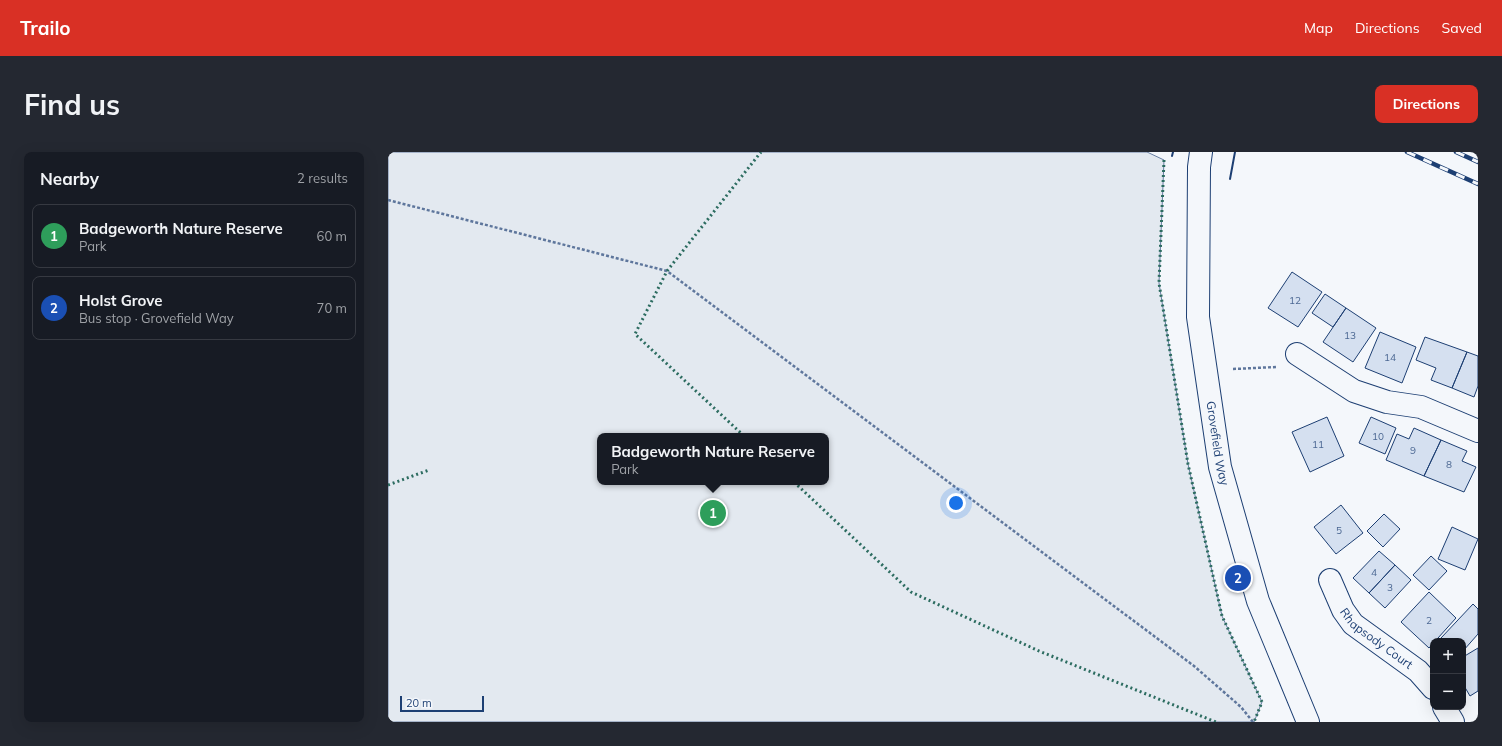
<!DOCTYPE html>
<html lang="en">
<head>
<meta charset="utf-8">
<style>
  :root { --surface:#171b24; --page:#242831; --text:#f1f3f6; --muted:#9ea1a6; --line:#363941; --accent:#d93025 }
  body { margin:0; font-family:Mulish,sans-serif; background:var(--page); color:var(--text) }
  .controls { position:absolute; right:12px; bottom:12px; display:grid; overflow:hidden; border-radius:8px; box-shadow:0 4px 16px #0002 }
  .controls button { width:36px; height:36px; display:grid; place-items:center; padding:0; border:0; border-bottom:1px solid var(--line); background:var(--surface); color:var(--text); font:20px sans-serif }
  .scale { position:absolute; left:12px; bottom:10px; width:84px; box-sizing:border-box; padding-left:4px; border:2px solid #1d3f73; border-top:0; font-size:11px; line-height:14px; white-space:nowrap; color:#1d3f73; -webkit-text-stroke:3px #f4f7fb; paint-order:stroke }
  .you { position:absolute; left:568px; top:351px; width:14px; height:14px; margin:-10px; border:3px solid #fff; border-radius:50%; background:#1a73e8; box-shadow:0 0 0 6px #1a73e833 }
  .badge { display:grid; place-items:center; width:26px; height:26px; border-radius:50%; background:var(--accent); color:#fff; font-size:13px; font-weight:700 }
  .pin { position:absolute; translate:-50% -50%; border:2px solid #fff; box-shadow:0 1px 4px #0006 }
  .popup { position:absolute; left:209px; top:281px; width:232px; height:52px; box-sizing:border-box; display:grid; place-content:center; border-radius:8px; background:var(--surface); filter:drop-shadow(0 1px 3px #0005); font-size:13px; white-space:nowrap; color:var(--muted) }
  .popup b { font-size:15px; color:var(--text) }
  .popup::after { content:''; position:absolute; left:50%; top:100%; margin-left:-8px; border:8px solid transparent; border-top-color:var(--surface) }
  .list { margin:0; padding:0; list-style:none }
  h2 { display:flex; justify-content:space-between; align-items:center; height:52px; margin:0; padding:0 16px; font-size:17px }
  h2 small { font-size:13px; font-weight:400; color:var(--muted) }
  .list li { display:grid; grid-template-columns:26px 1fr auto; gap:12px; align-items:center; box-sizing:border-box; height:64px; margin:0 8px 8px; padding:0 8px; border:1px solid var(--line); border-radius:8px }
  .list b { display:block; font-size:15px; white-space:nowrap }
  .list p { margin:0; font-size:13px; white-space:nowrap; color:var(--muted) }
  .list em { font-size:13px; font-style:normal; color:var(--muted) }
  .map { position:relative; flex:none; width:1090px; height:570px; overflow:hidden; border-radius:8px }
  header { display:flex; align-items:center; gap:24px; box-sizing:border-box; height:56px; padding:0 20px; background:var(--accent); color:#fff }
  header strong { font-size:19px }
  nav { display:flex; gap:22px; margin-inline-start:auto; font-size:14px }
  .intro { display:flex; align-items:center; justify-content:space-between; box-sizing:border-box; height:96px; padding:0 24px }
  h1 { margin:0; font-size:28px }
  .button { padding:10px 18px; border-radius:8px; background:var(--accent); color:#fff; font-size:14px; font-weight:700 }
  main { display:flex; gap:24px; padding:0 24px }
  aside { flex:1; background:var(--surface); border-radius:8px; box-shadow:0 4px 16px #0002 }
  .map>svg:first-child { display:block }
</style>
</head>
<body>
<header>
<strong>Trailo</strong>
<nav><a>Map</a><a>Directions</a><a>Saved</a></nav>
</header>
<div class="intro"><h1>Find us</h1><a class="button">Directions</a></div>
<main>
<aside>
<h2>Nearby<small>2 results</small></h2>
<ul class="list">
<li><span class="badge" style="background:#2e9e5b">1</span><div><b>Badgeworth Nature Reserve</b><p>Park</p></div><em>60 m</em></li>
<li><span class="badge" style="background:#1a4fb4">2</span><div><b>Holst Grove</b><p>Bus stop · Grovefield Way</p></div><em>70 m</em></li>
</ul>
</aside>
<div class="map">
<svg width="1090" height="570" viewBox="0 0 1090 570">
  <rect width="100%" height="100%" fill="#f4f7fb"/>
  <path fill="#e3e9f0" stroke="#687fa3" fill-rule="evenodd" d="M0,0h759l17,8 -5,123 29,181 34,152 40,86 -8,20h-866zM212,284h226v46h-226z"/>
  <path fill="#d5e0f0" stroke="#1d3f73" d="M904,120l30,20 -24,35 -30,-19z
    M937,142l21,14 -13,19 -21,-14z
    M958,156l30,20 -23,34 -30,-20z
    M992,180l36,15 -14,36 -37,-15z
    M1037,185l42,15 -15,36 -21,-8 5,-12 -20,-8z
    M1079,200l11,4v30l-4,11 -22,-9z
    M939,265l17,39 -34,16 -18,-40z
    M983,265l25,11 -11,26 -26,-11z
    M1026,276l27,12 -17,36 -38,-16 11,-26 12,5z
    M1053,288l26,11 -5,10 14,6 -12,25 -40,-16z
    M953,353l22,28 -27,21 -22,-27z
    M996,362l16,15 -17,18 -16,-16z
    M1064,375l26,12 -13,31 -27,-11z
    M991,399l16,14 -26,28 -16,-15z
    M1043,404l16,15 -18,19 -16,-15z
    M1007,413l16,15 -26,28 -16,-15z
    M1041,440l27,26 -27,30 -28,-26z
    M1085,452l5,5v25l-15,17v-10h-19l-3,-3z
    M1090,496v43l-8,5 -7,-12v-27z"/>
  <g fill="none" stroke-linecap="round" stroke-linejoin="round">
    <g stroke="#1d3f73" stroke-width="24">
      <g id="minor">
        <path id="s1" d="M813,0l-2,15 -1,150 22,150 38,134 50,121"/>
        <path d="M909,202l57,37 33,11 34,5 57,24"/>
        <path id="s2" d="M942,428l13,30 10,14 65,47 15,17"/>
        <path d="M1056,555l9,15"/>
      </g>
    </g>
    <path stroke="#5e769c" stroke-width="2.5" stroke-dasharray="3 2" stroke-linecap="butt" d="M0,48l279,71 527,395 47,41 12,15
      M845,217l43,-2"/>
    <use href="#minor" stroke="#f4f7fb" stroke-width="22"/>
    <g stroke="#1d3f73" stroke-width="4.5">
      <path id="rail" d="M1019,0l71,32
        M1068,0l22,10"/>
    </g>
    <use href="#rail" stroke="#f4f7fb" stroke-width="3" stroke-dasharray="9" stroke-linecap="butt"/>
    <path stroke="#2c6c60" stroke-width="3" stroke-dasharray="2 3" stroke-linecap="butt" d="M776,8l-5,123 29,181 34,152 40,86 -8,20
      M356,284l-109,-102 32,-63 94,-119
      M406,330l117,110 128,59 177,71
      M0,333l41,-15"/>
    <path stroke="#1d3f73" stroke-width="2" d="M784,4l1,-4
      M842,27l5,-27"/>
  </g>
  <g text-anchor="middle" stroke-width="3" stroke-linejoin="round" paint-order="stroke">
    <g font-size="10" fill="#4b6792">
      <text x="907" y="152">12</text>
      <text x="962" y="187">13</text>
      <text x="1002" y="209">14</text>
      <text x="990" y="288">10</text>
      <text x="930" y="296">11</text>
      <text x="1025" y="302">9</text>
      <text x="1061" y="316">8</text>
      <text x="951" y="382">5</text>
      <text x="986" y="424">4</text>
      <text x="1002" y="439">3</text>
      <text x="1041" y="472">2</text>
    </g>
    <g font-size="12" fill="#1d3f73" stroke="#f4f7fb">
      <text dy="4" stroke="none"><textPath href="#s1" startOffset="293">Grovefield Way</textPath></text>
      <text dy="4" stroke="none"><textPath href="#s2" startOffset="77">Rhapsody Court</textPath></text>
    </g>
  </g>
</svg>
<div class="controls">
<button>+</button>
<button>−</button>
</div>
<div class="scale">20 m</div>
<div class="you"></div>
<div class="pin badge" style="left:325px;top:361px;background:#2e9e5b">1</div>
<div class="popup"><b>Badgeworth Nature Reserve</b>Park</div>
<div class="pin badge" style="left:850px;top:426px;background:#1a4fb4">2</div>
</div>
</main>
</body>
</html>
